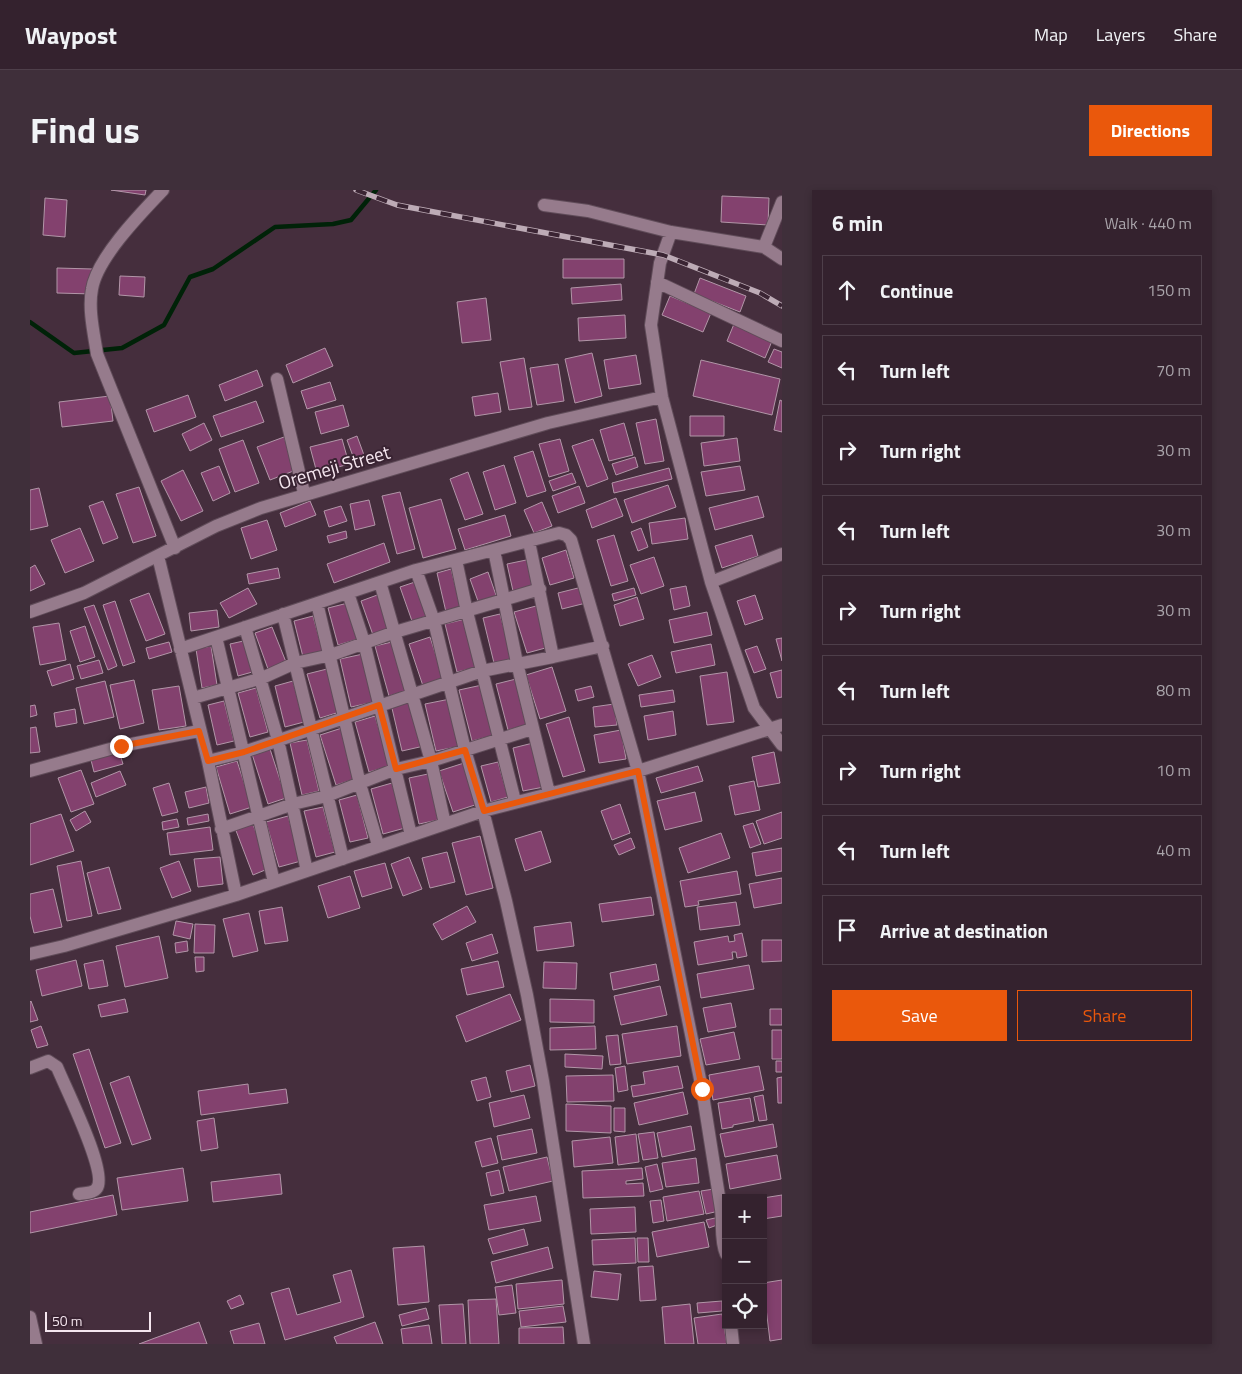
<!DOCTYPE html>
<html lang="en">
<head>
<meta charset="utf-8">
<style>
  :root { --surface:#34222e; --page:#3f2f3a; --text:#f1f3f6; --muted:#a9a4aa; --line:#4e3f4a; --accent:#ea580c }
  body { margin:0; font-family:"Titillium Web",sans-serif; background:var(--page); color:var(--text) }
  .controls { position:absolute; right:15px; bottom:15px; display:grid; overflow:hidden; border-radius:0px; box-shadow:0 2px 8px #0003 }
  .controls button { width:45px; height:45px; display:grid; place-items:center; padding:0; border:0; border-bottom:1px solid var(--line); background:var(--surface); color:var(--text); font:25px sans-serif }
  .scale { position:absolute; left:15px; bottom:12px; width:106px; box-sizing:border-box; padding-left:5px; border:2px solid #f5e6ef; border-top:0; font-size:14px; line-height:18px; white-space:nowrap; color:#f5e6ef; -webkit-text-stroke:4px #3a2433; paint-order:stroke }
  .stop { position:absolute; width:15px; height:15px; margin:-11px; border:4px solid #ea580c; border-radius:50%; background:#fff }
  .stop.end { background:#ea580c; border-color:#fff; box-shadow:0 1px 5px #0008 }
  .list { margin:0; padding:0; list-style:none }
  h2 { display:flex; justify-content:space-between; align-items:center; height:65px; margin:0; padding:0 20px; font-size:21px }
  h2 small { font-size:16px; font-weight:400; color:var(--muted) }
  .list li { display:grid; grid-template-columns:32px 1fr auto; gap:15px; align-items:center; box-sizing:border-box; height:70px; margin:0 10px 10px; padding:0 10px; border:1px solid var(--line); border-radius:0px }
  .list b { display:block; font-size:19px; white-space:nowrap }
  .list em { font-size:16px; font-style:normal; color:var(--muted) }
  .actions { display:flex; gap:10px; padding:15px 20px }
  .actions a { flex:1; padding:11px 0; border:1px solid var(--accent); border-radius:0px; text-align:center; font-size:18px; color:var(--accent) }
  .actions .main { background:var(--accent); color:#fff }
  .icon { flex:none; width:28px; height:28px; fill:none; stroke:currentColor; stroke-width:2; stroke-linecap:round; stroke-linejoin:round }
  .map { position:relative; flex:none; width:752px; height:1154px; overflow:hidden; border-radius:0px }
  header { display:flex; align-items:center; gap:30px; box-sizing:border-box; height:70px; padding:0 25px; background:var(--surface); border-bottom:1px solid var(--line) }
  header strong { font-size:24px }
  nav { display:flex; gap:28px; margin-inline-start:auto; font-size:18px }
  .intro { display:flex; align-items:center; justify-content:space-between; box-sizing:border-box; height:120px; padding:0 30px }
  h1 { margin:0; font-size:35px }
  .button { padding:12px 22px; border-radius:0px; background:var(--accent); color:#fff; font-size:18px; font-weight:700 }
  main { display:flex; gap:30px; padding:0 30px }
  aside { flex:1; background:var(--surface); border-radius:0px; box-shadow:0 2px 8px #0003 }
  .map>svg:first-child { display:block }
</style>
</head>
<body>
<header>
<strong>Waypost</strong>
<nav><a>Map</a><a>Layers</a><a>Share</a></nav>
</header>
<div class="intro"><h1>Find us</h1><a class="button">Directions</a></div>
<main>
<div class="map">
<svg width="752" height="1154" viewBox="0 0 752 1154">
  <rect width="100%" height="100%" fill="#452e3d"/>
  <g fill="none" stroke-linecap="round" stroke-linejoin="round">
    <path stroke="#002208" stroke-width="4.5" d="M0,132l44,31 48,-5 42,-23 26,-48 23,-8 62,-42 58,-3 18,-4 25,-30"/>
  </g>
  <path fill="#83416e" stroke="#b296a8" d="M81,0h35l-1,5z
    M692,6l47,2 -1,27 -47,-3z
    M15,8l22,2 -2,37 -22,-2z
    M533,69h61v19h-61z
    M27,78l36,1v25l-36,-1z
    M90,86l25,1 -1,20 -25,-2z
    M670,88l46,18 -6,16 -46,-18z
    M591,94l1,16 -50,4 -1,-16z
    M640,106l41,17 -8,19 -41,-17z
    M456,108l5,42 -29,3 -5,-41z
    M595,125l1,23 -47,3 -1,-23z
    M704,134l38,17 -7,17 -38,-17z
    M295,158l8,18 -40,17 -7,-18z
    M744,159l8,3v16l-14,-6z
    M562,163l10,43 -27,7 -10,-44z
    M606,165l5,29 -32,5 -5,-29z
    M494,168l8,49 -23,3 -9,-48z
    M671,170l79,19 -8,36 -79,-19z
    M528,174l6,37 -27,4 -7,-37z
    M227,180l6,16 -38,15 -6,-16z
    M300,192l6,18 -29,9 -6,-18z
    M468,203l3,19 -26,4 -3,-19z
    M158,205l8,22 -42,15 -8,-22z
    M80,206l3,25 -51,6 -3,-25z
    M750,210l2,1v31l-8,-2z
    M226,211l8,21 -43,15 -8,-21z
    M313,215l6,21 -28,8 -6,-22z
    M660,226h34v20h-34z
    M626,229l8,42 -19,3 -9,-41z
    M174,233l8,17 -22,11 -8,-17z
    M594,233l9,32 -24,6 -9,-31z
    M327,246l7,19 -10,4 -7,-19z
    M254,247l12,33 -26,10 -13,-33z
    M707,248l3,23 -36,5 -3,-23z
    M312,249l7,25 -32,9 -7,-26z
    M530,249l9,32 -20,6 -10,-33z
    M563,249l15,40 -21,8 -15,-41z
    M213,250l16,43 -24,9 -16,-43z
    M503,261l13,40 -19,6 -13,-40z
    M605,267l3,10 -22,8 -4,-11z
    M474,275l12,38 -21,7 -12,-38z
    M189,276l11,27 -17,8 -12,-28z
    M710,276l5,24 -39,6 -5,-24z
    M639,278l3,11 -58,14 -2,-10z
    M153,280l20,41 -22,10 -20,-40z
    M438,282l15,42 -18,6 -15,-41z
    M542,283l4,10 -23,8 -4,-10z
    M638,295l8,22 -44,16 -8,-23z
    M549,296l6,17 -27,10 -6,-17z
    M109,297l17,49 -23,7 -17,-49z
    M9,298l9,38 -18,4v-40z
    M370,302l15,57 -18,5 -15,-58z
    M728,306l6,21 -49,13 -6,-22z
    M586,308l7,18 -31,12 -6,-18z
    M411,309l15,50 -33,9 -14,-50z
    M339,310l6,25 -20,5 -5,-26z
    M73,311l15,37 -15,6 -14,-38z
    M280,311l6,14 -31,12 -5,-14z
    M512,312l10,24 -18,7 -10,-23z
    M311,316l6,15 -18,6 -5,-16z
    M475,325l6,21 -46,14 -7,-21z
    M655,328l3,21 -36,5 -3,-21z
    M237,330l10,30 -26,9 -10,-31z
    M50,338l14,33 -29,12 -14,-33z
    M611,338l7,19 -10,4 -7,-19z
    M316,341l1,7 -18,5 -2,-7z
    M584,345l14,46 -17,5 -14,-46z
    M722,345l6,21 -36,12 -7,-22z
    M354,353l6,19 -56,21 -7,-19z
    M536,360l8,28 -24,7 -8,-27z
    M624,367l10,29 -23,8 -11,-29z
    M501,369l7,27 -25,5 -6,-27z
    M5,375l10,19 -15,7v-23z
    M248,378l2,10 -31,6 -2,-10z
    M421,379l10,39 -15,4 -9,-39z
    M458,382l9,26 -18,6 -9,-25z
    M385,392l12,34 -15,5 -12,-34z
    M656,396l4,20 -16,4 -4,-21z
    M552,397l4,16 -24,6 -4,-16z
    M218,398l9,16 -28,14 -9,-15z
    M604,398l2,7 -22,6 -2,-7z
    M119,403l16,41 -19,7 -16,-41z
    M350,404l12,34 -19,7 -12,-34z
    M725,405l8,24 -18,6 -8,-24z
    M607,407l7,22 -24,7 -6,-21z
    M85,411l20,61 -12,4 -20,-61z
    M318,413l10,36 -20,6 -10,-37z
    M64,415l23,61 -9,4 -24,-62z
    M506,416l13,41 -22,6 -13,-41z
    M187,420l2,17 -28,4 -2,-18z
    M677,422l5,23 -38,8 -5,-23z
    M470,424l12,45 -18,4 -11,-45z
    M283,426l10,36 -20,5 -9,-36z
    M435,429l13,48 -21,5 -12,-48z
    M29,433l7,37 -26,5 -7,-38z
    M55,436l10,31 -15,5 -10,-31z
    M242,437l14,35 -18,7 -13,-36z
    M400,447l14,43 -21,6 -14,-42z
    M752,448v23l-6,-22z
    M218,450l8,31 -18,5 -8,-32z
    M139,452l3,10 -23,7 -3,-11z
    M362,452l14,49 -17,5 -14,-50z
    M681,454l4,21 -39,8 -5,-21z
    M181,456l6,39 -15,3 -6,-39z
    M727,456l9,23 -12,4 -9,-23z
    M333,464l11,48 -23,5 -11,-48z
    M622,465l9,22 -23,9 -10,-22z
    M69,470l4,13 -22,6 -4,-13z
    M40,474l4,15 -22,7 -5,-15z
    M522,477l14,44 -26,8 -14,-44z
    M301,478l12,43 -23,7 -13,-44z
    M752,480v27l-5,1 -7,-25z
    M697,482l7,50 -27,3 -7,-49z
    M486,489l11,46 -19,5 -12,-46z
    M104,490l10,43 -24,6 -10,-44z
    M75,491l9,36 -30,7 -8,-36z
    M263,491l11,41 -19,5 -10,-41z
    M452,495l13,50 -23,6 -13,-51z
    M149,496l7,40 -27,4 -7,-40z
    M561,496l3,11 -16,4 -3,-11z
    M226,498l12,44 -18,5 -12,-44z
    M643,500l2,12 -34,5 -2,-12z
    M384,509l10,47 -22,5 -11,-47z
    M420,509l11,47 -25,5 -11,-47z
    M194,511l10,40 -17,4 -9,-40z
    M584,514l3,21 -22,2 -2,-20z
    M5,515l2,10 -7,2v-11z
    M45,519l2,14 -21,4 -2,-14z
    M643,521l3,24 -28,5 -4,-24z
    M345,526l15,50 -21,6 -14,-50z
    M539,527l16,54 -22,6 -17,-53z
    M6,537l4,25 -10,1v-25z
    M312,538l16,50 -22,7 -16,-50z
    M591,540l5,29 -27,4 -5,-28z
    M277,550l12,51 -17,4 -12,-52z
    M503,553l11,44 -21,4 -10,-43z
    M240,559l16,49 -18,6 -16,-50z
    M89,561l4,13 -29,8 -3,-12z
    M744,562l6,31 -22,4 -6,-30z
    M207,571l15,46 -22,7 -14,-47z
    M468,572l10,35 -17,5 -10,-36z
    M434,573l14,41 -25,8 -14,-41z
    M668,576l5,15 -42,12 -5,-15z
    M51,580l13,34 -23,8 -13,-34z
    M90,581l6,14 -30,12 -5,-14z
    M398,584l10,46 -19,4 -10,-46z
    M724,591l6,29 -25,5 -6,-29z
    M139,593l9,29 -16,4 -9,-28z
    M362,593l13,45 -22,6 -12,-45z
    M176,597l3,16 -20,5 -4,-16z
    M665,602l7,29 -37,9 -8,-29z
    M327,605l11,43 -18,4 -11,-42z
    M590,614l10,29 -18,7 -11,-29z
    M293,617l12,45 -19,5 -12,-46z
    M55,621l6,11 -15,9 -6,-11z
    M752,622v26l-18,6 -8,-23z
    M31,624l13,37 -44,14v-41z
    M178,624l1,7 -21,4 -1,-7z
    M258,626l13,45 -22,6 -13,-45z
    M147,629l2,8 -16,3 -1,-8z
    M222,632l18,46 -17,7 -18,-47z
    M723,633l8,21 -11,4 -7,-22z
    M180,637l3,23 -43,5 -3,-22z
    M511,641l10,31 -26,9 -10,-32z
    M691,643l9,25 -42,15 -9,-25z
    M450,646l13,52 -27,7 -14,-52z
    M601,648l4,10 -16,7 -5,-10z
    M752,658v23l-26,5 -4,-23z
    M417,662l8,30 -25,6 -8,-30z
    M190,667l3,27 -25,3 -4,-28z
    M379,667l13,32 -19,7 -12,-32z
    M51,671l11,55 -25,5 -10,-55z
    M149,671l12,30 -19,7 -12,-30z
    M355,673l7,25 -30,9 -8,-26z
    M79,677l12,42 -23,5 -11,-41z
    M707,681l4,23 -43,7 1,4 -14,2 -5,-26z
    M320,686l10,32 -32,10 -10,-32z
    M752,688v25l-28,5 -5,-24z
    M23,699l9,38 -28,6 -4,-17v-22z
    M621,707l3,18 -52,7 -3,-18z
    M706,712l4,23 -40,5 -3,-23z
    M437,716l9,16 -34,18 -9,-16z
    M252,717l6,34 -23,3 -6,-33z
    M219,723l9,38 -25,6 -10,-38z
    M146,731l17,3 -3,15 -17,-4z
    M541,732l3,24 -37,5 -3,-24z
    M165,734l20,1 -1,28h-20z
    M712,743l5,23 -10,2 -1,-6h-4l1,7 -35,6 -4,-23 34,-6 1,6 6,-1 -1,-6z
    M462,744l6,19 -26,8 -6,-18z
    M129,746l9,42 -43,9 -9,-41z
    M732,750h20v21l-20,1z
    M157,751l1,10 -12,2 -1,-10z
    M165,767h9v14l-8,1z
    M46,770l6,26 -40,10 -6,-26z
    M73,770l5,26 -19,3 -5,-25z
    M468,771l6,26 -37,8 -6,-26z
    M514,772l33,1 -1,26 -33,-1z
    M626,774l3,16 -46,10 -3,-17z
    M719,775l5,24 -53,9 -4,-24z
    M630,796l7,29 -46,10 -7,-29z
    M480,804l11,26 -55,22 -10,-26z
    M95,809l3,13 -27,5 -3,-12z
    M520,809l44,1v23l-44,-1z
    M1,811l7,19 -8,2v-20z
    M701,813l5,24 -28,5 -5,-24z
    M740,819h12v16h-12z
    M11,836l7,19 -11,3 -6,-18z
    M565,836l1,23 -46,1v-22z
    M647,836l4,30 -54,8 -5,-30z
    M742,840h10v29h-10z
    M704,842l6,27 -34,6 -6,-26z
    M588,845l3,29 -11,1 -4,-29z
    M59,859l32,94 -16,5 -32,-94z
    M535,864l38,2 -1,13 -37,-2z
    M746,871h6v11h-6z
    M500,875l5,21 -24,6 -5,-21z
    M595,876l3,24 -10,2 -3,-24z
    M648,876l5,22 -50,9 -2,-11 14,-2 -2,-12z
    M729,876l5,24 -51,10 -4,-25z
    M583,885l1,26 -47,1 -1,-26z
    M99,886l22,63 -19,6 -22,-62z
    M456,887l5,20 -14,4 -6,-20z
    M752,887v26h-4l-1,-25z
    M218,894l1,10 37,-5 2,14 -87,12 -3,-24z
    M653,902l5,22 -49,11 -5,-22z
    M494,905l6,23 -36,9 -5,-24z
    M733,905l4,25 -8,1 -5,-24z
    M720,908l4,23 -21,4v2l-11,2 -4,-26z
    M536,914l45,2v27l-45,-2z
    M584,918h11v24l-11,-1z
    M184,928l4,30 -17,3 -4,-30z
    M743,934l4,23 -52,10 -5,-23z
    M661,936l4,24 -33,7 -5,-24z
    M502,939l5,24 -35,7 -5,-24z
    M624,942l4,26 -15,2 -5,-26z
    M606,944l3,28 -21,3 -3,-28z
    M580,947l3,26 -39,4 -2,-26z
    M461,948l7,25 -16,4 -7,-25z
    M747,965l4,24 -51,10 -4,-25z
    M517,967l6,24 -44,10 -6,-24z
    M666,968l3,25 -33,4 -4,-24z
    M627,974l6,25 -13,3 -5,-25z
    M153,978l5,33 -66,9 -5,-32z
    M612,978l1,11 -17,2v3l17,-1 1,13 -61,2 -1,-27z
    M469,980l5,23 -13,3 -5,-23z
    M250,984l2,20 -69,8 -2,-20z
    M684,999l5,22 -13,3 -5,-23z
    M669,1001l5,23 -37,7 -4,-24z
    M83,1005l4,20 -87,18v-21z
    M752,1005v21l-19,3v-21z
    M506,1006l5,25 -52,9 -5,-25z
    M631,1010l3,21 -11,2 -3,-22z
    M605,1017l1,25 -45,2 -1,-25z
    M685,1028l2,7 -8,3 -3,-8z
    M674,1032l5,25 -52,10 -5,-25z
    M494,1039l4,16 -35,9 -5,-15z
    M605,1048l1,25 -43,2 -1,-25z
    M607,1048h11l1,24h-11z
    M394,1056l5,56 -31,3 -5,-57z
    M518,1057l5,21 -57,15 -5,-21z
    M623,1076l3,34 -16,1 -2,-34z
    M321,1080l13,47 -79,23 -14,-47 18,-5 8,27 44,-13 -8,-27z
    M564,1081l27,3 -3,26 -27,-3z
    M532,1090l2,24 -46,5 -2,-25z
    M752,1090v59l-12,2 -7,-58z
    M482,1095l4,28 -17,2 -4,-28z
    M210,1105l4,9 -13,5 -4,-8z
    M466,1109l3,45h-29l-2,-44z
    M692,1111v10l-24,2 -1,-10z
    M433,1114l3,40h-24l-3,-39z
    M660,1114l4,40h-29l-3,-37z
    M533,1116l3,16 -45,5 -2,-16z
    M396,1118l3,11 -27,7 -3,-11z
    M692,1124l5,30h-29l-4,-26z
    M169,1132l8,22h-68l16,-6z
    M345,1132l8,22h-46l-3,-7z
    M229,1133l6,21h-31l-4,-13z
    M399,1135l3,19h-29l-2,-15z
    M533,1137l1,17h-45v-16z"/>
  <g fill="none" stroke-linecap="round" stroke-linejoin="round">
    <g stroke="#604c59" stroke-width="14">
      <path id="street" d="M133,0c-22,23 -66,68 -71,99 -4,20 2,45 5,65l78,194
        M514,15l44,6 83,21 93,15 18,12
        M641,42l-11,31 -9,62 11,72 49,185 43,126 28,37
        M734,57l18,-45
        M627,92l125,59
        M247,189l27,114
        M499,352l24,115 50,-11
        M464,360l23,113 32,130
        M128,366l50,205 28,134
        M426,370l11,52 48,189
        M386,380l18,51 31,129 18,61 23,90 21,94 16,86 41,263
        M350,392l51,179 14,63
        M681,392l71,-28
        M318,403l16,49 47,193
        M287,413l43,181 18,61
        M0,422l54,-19 132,-67 45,-18 287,-85 114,-26
        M253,424l60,245
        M215,437l33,113 29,131
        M186,447l58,245
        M150,459l236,-79 143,-37 7,2 5,5 67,231 64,318 19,120c2,15 -1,31 5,45
        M163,508l69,-20 33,-15 36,-8 64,-23 145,-43
        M178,571l36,-9 238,-81 71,-14
        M0,581l91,-25 78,-15
        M191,639l72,-25 34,-8 69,-27 35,-8 101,-32
        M0,764l34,-8 172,-51 247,-84 155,-40 144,-46
        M0,878l18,-7 9,6c8,20 51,105 40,121 -3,5 -12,5 -18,6
        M0,1127l6,27
        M701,1135l2,19"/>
    </g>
    <use href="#street" stroke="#967b8c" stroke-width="12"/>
    <g stroke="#bdabb6" stroke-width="5.5">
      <path id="rail" d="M326,0l41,15 266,50 97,38 22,13"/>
    </g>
    <use href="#rail" stroke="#3a2433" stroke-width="4" stroke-dasharray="11" stroke-linecap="butt"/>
  </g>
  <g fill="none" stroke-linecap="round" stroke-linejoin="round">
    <path stroke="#ea580c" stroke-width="6" d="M91,556l78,-15 9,30 36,-9 135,-47 17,64 69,-19 19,61 154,-40 64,318"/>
  </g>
  <g text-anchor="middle" stroke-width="4" stroke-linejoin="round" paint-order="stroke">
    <g font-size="19" fill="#f5e6ef" stroke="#3a2433">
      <text transform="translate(304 277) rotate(-16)" y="7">Oremeji Street</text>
    </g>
  </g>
</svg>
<div class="controls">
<button>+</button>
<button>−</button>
<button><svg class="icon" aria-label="locate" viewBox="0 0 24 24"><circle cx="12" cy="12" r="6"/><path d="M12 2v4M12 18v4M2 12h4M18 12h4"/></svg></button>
</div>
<div class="scale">50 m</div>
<div class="stop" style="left:672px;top:899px"></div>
<div class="stop end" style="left:91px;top:556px"></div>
</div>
<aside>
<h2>6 min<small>Walk · 440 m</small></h2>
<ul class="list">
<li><svg class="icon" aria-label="ahead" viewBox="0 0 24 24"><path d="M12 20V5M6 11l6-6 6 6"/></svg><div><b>Continue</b></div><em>150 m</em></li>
<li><svg class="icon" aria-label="left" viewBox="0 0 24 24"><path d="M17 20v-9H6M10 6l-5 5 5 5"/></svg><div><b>Turn left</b></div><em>70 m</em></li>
<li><svg class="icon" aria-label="right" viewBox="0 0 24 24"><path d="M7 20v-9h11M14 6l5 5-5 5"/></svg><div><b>Turn right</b></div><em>30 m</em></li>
<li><svg class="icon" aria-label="left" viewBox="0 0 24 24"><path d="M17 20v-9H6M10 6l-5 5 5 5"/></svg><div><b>Turn left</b></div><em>30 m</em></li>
<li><svg class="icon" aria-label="right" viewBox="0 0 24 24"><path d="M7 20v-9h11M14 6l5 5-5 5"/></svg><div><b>Turn right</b></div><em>30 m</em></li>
<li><svg class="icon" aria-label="left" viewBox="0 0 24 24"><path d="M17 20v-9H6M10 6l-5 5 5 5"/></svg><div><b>Turn left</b></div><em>80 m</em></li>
<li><svg class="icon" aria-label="right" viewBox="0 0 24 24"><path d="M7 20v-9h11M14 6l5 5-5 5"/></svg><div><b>Turn right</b></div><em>10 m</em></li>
<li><svg class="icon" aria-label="left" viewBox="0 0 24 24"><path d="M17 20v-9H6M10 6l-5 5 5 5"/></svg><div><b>Turn left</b></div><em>40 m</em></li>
<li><svg class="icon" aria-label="arrive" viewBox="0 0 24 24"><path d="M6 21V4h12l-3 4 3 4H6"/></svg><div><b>Arrive at destination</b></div></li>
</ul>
<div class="actions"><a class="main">Save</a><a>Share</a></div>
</aside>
</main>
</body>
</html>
